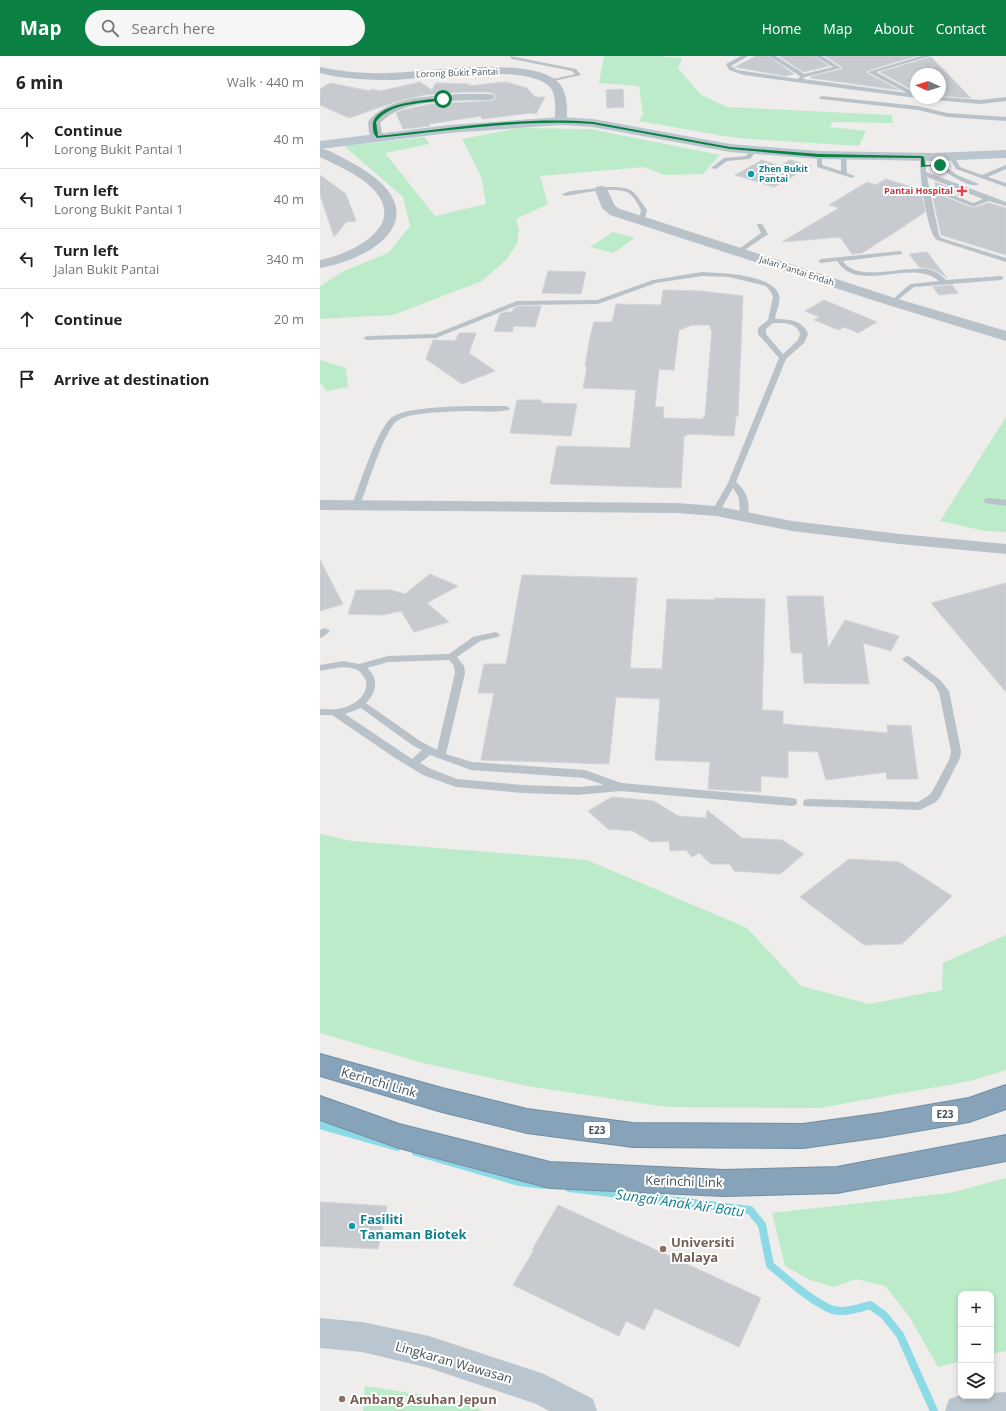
<!DOCTYPE html>
<html lang="en">
<head>
<meta charset="utf-8">
<style>
  :root { --surface:#fff; --page:#f6f6f6; --text:#222; --muted:#767676; --line:#e0e0e0; --accent:#0b8043 }
  body { margin:0; font-family:"Open Sans",sans-serif; background:var(--page); color:var(--text) }
  .controls { position:absolute; right:12px; bottom:12px; display:grid; overflow:hidden; border-radius:8px; box-shadow:0 2px 6px #0003 }
  .controls button { width:36px; height:36px; display:grid; place-items:center; padding:0; border:0; border-bottom:1px solid var(--line); background:var(--surface); color:var(--text); font:20px sans-serif }
  .compass { position:absolute; left:590px; top:12px; width:36px; height:36px; border-radius:50%; background:var(--surface); box-shadow:0 2px 6px #0003; rotate:273deg }
  .stop { position:absolute; width:12px; height:12px; margin:-9px; border:3px solid #0b8043; border-radius:50%; background:#fff }
  .stop.end { background:#0b8043; border-color:#fff; box-shadow:0 1px 4px #0008 }
  .list { margin:0; padding:0; list-style:none }
  h2 { display:flex; justify-content:space-between; align-items:center; height:52px; margin:0; padding:0 16px; font-size:17px }
  h2 small { font-size:13px; font-weight:400; color:var(--muted) }
  .list li { display:grid; grid-template-columns:26px 1fr auto; gap:12px; align-items:center; box-sizing:border-box; height:60px; padding:0 16px; border-top:1px solid var(--line) }
  .list b { display:block; font-size:15px; white-space:nowrap }
  .list p { margin:0; font-size:13px; white-space:nowrap; color:var(--muted) }
  .list em { font-size:13px; font-style:normal; color:var(--muted) }
  .icon { flex:none; width:22px; height:22px; fill:none; stroke:currentColor; stroke-width:2; stroke-linecap:round; stroke-linejoin:round }
  .map { position:relative; flex:none; width:686px; height:1355px; overflow:hidden }
  header { display:flex; align-items:center; gap:24px; box-sizing:border-box; height:56px; padding:0 20px; background:var(--accent); color:#fff }
  header strong { font-size:19px }
  nav { display:flex; gap:22px; margin-inline-start:auto; font-size:14px }
  .search { width:280px; height:36px; background:var(--page); display:flex; align-items:center; gap:10px; box-sizing:border-box; padding:0 14px; border-radius:22px; color:var(--muted); font-size:15px }
  main { display:flex }
  aside { flex:1; background:var(--surface) }
  .map>svg:first-child { display:block }
</style>
</head>
<body>
<header>
<strong>Map</strong>
<div class="search"><svg class="icon" aria-label="search" viewBox="0 0 24 24"><circle cx="10" cy="10" r="6"/><path d="M15 15l6 6"/></svg>Search here</div>
<nav><a>Home</a><a>Map</a><a>About</a><a>Contact</a></nav>
</header>
<main>
<aside>
<h2>6 min<small>Walk · 440 m</small></h2>
<ul class="list">
<li><svg class="icon" aria-label="ahead" viewBox="0 0 24 24"><path d="M12 20V5M6 11l6-6 6 6"/></svg><div><b>Continue</b><p>Lorong Bukit Pantai 1</p></div><em>40 m</em></li>
<li><svg class="icon" aria-label="left" viewBox="0 0 24 24"><path d="M17 20v-9H6M10 6l-5 5 5 5"/></svg><div><b>Turn left</b><p>Lorong Bukit Pantai 1</p></div><em>40 m</em></li>
<li><svg class="icon" aria-label="left" viewBox="0 0 24 24"><path d="M17 20v-9H6M10 6l-5 5 5 5"/></svg><div><b>Turn left</b><p>Jalan Bukit Pantai</p></div><em>340 m</em></li>
<li><svg class="icon" aria-label="ahead" viewBox="0 0 24 24"><path d="M12 20V5M6 11l6-6 6 6"/></svg><div><b>Continue</b></div><em>20 m</em></li>
<li><svg class="icon" aria-label="arrive" viewBox="0 0 24 24"><path d="M6 21V4h12l-3 4 3 4H6"/></svg><div><b>Arrive at destination</b></div></li>
</ul>
</aside>
<div class="map">
<svg width="686" height="1355" viewBox="0 0 686 1355">
  <rect width="100%" height="100%" fill="#efecec"/>
  <path fill="#bcebca" d="M284,0h53l25,2 -4,10 22,26 27,13 165,8 1,8 -61,-1 -2,5 36,4 -7,15 -123,-8 -97,-17 4,-7 -4,-28 -40,-3z
    M199,72l71,1 130,26 -17,19 -39,1 -20,-8 -104,9 8,28 -32,15 3,10 -2,15 -11,16 -24,21 -89,34 -73,4v-33l24,-15 44,-18 22,-27 -7,-29 -59,-51 81,-9 4,7 -44,9 50,63 51,-12 -5,-28 -19,-37z
    M293,176l22,6 -22,15 -23,-6z
    M0,304l26,8 2,19 -21,4 -7,-8z
    M686,361v115l-21,-1 -45,-10z
    M0,778l32,7 235,19 160,68 54,58 68,18 73,-14 1,-27 63,-28v135l-36,11 -151,27 -152,-1 -140,-21 -104,-23 -103,-30z
    M686,1122v173l-15,3v-60h-30v67l-23,6 -29,-51 -24,-30 -29,-7 -22,8 -24,-7 -25,-14 -13,-53 178,-20z
    M45,1330l97,15 21,10h-120z"/>
  <g fill="none" stroke-linecap="round" stroke-linejoin="round">
    <path stroke="#8bdae6" stroke-width="8" d="M0,1069l77,22
      M96,1096l103,30 25,3
      M249,1132l181,22 12,15 8,40c17,14 43,38 63,45 12,3 26,-2 37,-5l14,10 16,20 34,76"/>
  </g>
  <path fill="#c7cacf" stroke="#d0d3d8" fill-rule="evenodd" d="M436,0h12l26,18 -9,2 -50,-9z
    M459,0h35l15,10 -26,6z
    M505,0h91l-49,15v2l32,17 -88,-12 -1,-1 32,-8v-2z
    M611,1l40,41 -31,-2v-22h-24v18l-36,-20z
    M100,26l12,8 4,-7 33,1 -1,2 38,-4 21,6 8,9h10l-9,17 -5,-1 -49,6 -1,-3 -52,8 1,2 -27,3 -7,-16 7,-3 28,-6 58,-3 5,-1 2,-3 -2,-3 -5,-2h-27l-38,3 -26,6 -49,17 -29,-13v-16l10,-6 40,8 2,-2 9,2z
    M303,33l1,18 -17,1 -1,-18z
    M442,104l18,6 10,-6 21,6 -37,21 -39,-12z
    M0,119l26,19 10,27 -10,1 -12,15 -14,-42z
    M566,123l35,11 4,22 -18,12 -2,-1 1,2 -44,28 -10,1 -12,-17 -58,5 57,-34 -10,-3 38,-23 9,3z
    M615,126l13,5 -10,5v2l32,13h6l13,-4 17,5v47l-65,-20 -9,-42 4,1z
    M607,196l20,26 -12,-8 -16,-3 -10,-13z
    M228,215l38,1 -5,22 -39,-1z
    M632,229l6,8 -19,2 -6,-8z
    M343,234l38,1 42,5 -5,120h-2l-2,20 -47,-2v2h-3l-3,52 -131,-4 7,-38 73,2 6,-58 -53,-2 4,-21 -2,-1 5,-29 4,-15h18l4,-18 45,1zM372,269h18v4h2l-7,87h-1l-1,3 -40,-1 1,-11h-9l4,-38 15,1 5,-40z
    M504,244l36,15 17,7 -19,11 -14,-6 -5,3 -25,-10 6,-3 -15,-6z
    M198,250h23l-6,21 -21,-1 -2,6 -18,-1 6,-17 4,-2h8l2,-4z
    M139,277h17l-7,20 26,18 -33,13 -36,-25 7,-19 22,1z
    M197,344h24v3l36,1 -6,32 -61,-3z
    M0,504l23,44 -23,7z
    M110,518l28,12 -31,17 22,19 -35,10 -13,-21 -18,4 -35,-1 8,-24h35l14,4z
    M202,519l115,3 -7,90 32,1 5,-70 47,1v-2l51,1 -3,111 21,1v13l105,9 -1,-8 24,1 7,53h-31l-1,-7 -60,8 -8,-28 -30,-1v27l-27,-2v16l-53,-3 2,-27 -55,-2 5,-61 -44,-2 -7,67 -128,-4 13,-67h-16l6,-29h22z
    M686,527v109l-75,-89z
    M467,540h36l5,52 17,-28 54,16 -8,15 -28,-8 6,41 -65,-1 -2,-30h-11z
    M292,741l42,4 24,15 28,2 1,-8 35,28 40,2 22,14 -24,20 -46,-3 -4,-7h-19l-12,-11 -7,4 -6,-7 -16,1 -1,-10 -18,1 -18,-11 -25,-2 -20,-18z
    M529,803l50,3 53,34 -50,48 -38,1 -64,-48z
    M0,1146l67,4 -9,43 -58,-3z
    M238,1149l203,93 -22,49 -84,-39 -11,22 -18,-9 -7,15 -106,-51 21,-35h-2z"/>
  <g fill="none" stroke-linecap="round" stroke-linejoin="round">
    <g stroke="#718ea4" stroke-width="2">
      <path id="highway" d="M0,998l122,34 85,21 106,14 170,1 79,-11 87,-15 37,-13v24l-37,13 -87,15 -79,11 -170,-1 -106,-14 -85,-21 -122,-36z
        M0,1040l79,28 151,38 174,8 113,-3 169,-32v26l-169,32 -113,3 -174,-8 -151,-40 -79,-28z"/>
    </g>
    <path fill="#b8c2c8" fill-rule="evenodd" d="M190,0l66,13 5,6 -32,7v-2l26,-6 -3,-3 -60,-12z
      M421,0h7l-17,10 6,4 61,9 2,-3 -31,-20h7l28,18 29,-7 -18,-11h7l19,12 -36,9 -2,2 104,14 -39,-21 53,-16h9l-54,16 39,21 1,5 -172,-23 -15,-5 -3,-6z
      M502,40l96,10 29,7 59,4v4l-59,-4 -29,-7 -98,-11 -1,-1z
      M620,41l40,3 26,-3v4l-26,3 -45,-4 -3,-2z
      M432,93l5,1 -7,9 -23,2 -11,8 -5,-1 13,-10 22,-2z
      M497,98l5,1v10l19,6v-15l5,-1 1,18 8,3 -3,2 -35,-11z
      M603,99l3,2v15l80,30v4l-17,-5 -14,5h-4l-32,-13 12,-5 13,6 -3,2 -10,-4 -3,1 25,10 10,-4 -56,-22 12,58 2,3 65,20v4l-69,-22 -3,-3c-9,-19 -14,-58 -14,-80z
      M630,100h4l6,11 22,8 24,-10v4l-18,8 18,6v4l-50,-18 -7,-12z
      M618,108h4l15,11 22,9c-9,6 -33,-12 -41,-18z
      M289,131c26,0 24,4 38,23l-3,12 -5,-1 2,-11c-3,-5 -6,-12 -11,-16 -11,-9 -51,0 -65,2l-3,-2 9,-3z
      M438,168h4l6,10 -1,1 -27,18h-4v-2l25,-18 -4,-8z
      M580,195l2,1v2l-59,7c15,24 67,1 91,10 5,2 8,6 12,9l55,-4 3,2 -3,2 -87,7 -21,17 -3,-2 1,-1 19,-17 29,-3c-27,-24 -81,14 -102,-20l-16,2 -3,-2 3,-2z
      M382,216c18,1 71,2 77,23 2,6 -3,17 -4,24 13,0 28,1 33,15l-4,9 -18,16 -50,123c12,10 14,21 12,36l-4,3 -4,-3 -1,-20 -6,-10 -14,25 -3,1 -4,-3 16,-28 51,-125 -21,-24v-6l10,-8 5,-23 -2,-5 -5,-6 -37,-9 -27,-1 -46,7 -58,21 -80,1 -82,33 -69,2 -4,-2 4,-2 68,-2 82,-33 80,-1 56,-20zM453,267c10,0 24,-1 27,11l-2,6 -15,14 -17,-20v-5z
      M186,350l4,2 -1,2c-15,3 -31,1 -46,1 -15,1 -55,1 -66,10 -13,9 -30,67 -37,84l-4,3 -4,-3c8,-20 24,-74 39,-87 16,-14 92,-12 115,-12z
      M668,442l18,2v6l-21,-3 -1,-2 1,-2z
      M5,572l5,3 -7,6 -3,1v-8z
      M175,576l3,1 2,2 -2,2 -18,4 -23,16 7,9 1,7 -19,81 26,8 113,8 36,13 171,15 4,1 1,3 -1,3 -4,1 -172,-15 -42,4 -55,-2 -67,-6 -33,-12 -28,-17 -63,-43h-12v-6c7,0 15,1 22,-1 11,-2 27,-13 24,-27 -2,-5 -5,-9 -9,-11 -11,-6 -26,-1 -37,1v-6l23,-4 16,3 29,-8 61,-2 24,-17zM129,604l5,6 1,7 -18,77 -17,-9 -54,-38c11,-11 13,-25 1,-35l21,-6zM41,652l51,37 10,5 -10,9 -67,-45zM110,699l41,15 113,8 20,7 -26,2 -55,-2 -66,-6 -26,-10 -11,-6z
      M587,600l3,1 30,23 9,11 12,60 -1,7 -20,39 -4,5 -16,8 -116,-4 -1,-3 1,-3 4,-1 110,3 10,-6 4,-4 18,-34 1,-7 -12,-59 -5,-8 -30,-23 -2,-2z"/>
    <path fill="#b8c2c8" fill-rule="evenodd" d="M0,11c23,5 46,7 69,6 38,-1 140,-17 168,8 11,10 10,26 10,40l-2,2h-8l-2,-2c0,-11 2,-27 -6,-35 -25,-23 -125,-7 -159,-6 -24,0 -47,-1 -70,-7z
      M142,38h27l4,1 2,2 -2,2 -4,1c-32,1 -86,-2 -109,23l3,14 -2,3h-8l-4,-8 -1,-10c18,-26 65,-26 94,-28z
      M0,92c12,3 25,11 36,17 79,45 29,91 -36,103v-8c31,-6 90,-34 52,-72 -14,-14 -34,-22 -52,-31z
      M281,130l5,1 9,19 5,3 278,90 108,32v10l-118,-36 -278,-90 -8,-7 -7,-18 1,-3z
      M0,444l356,3 40,3 76,15 108,13 106,10v10l-106,-10 -108,-13 -76,-15 -40,-3 -356,-3z"/>
    <path fill="#bac6cf" fill-rule="evenodd" d="M241,61l32,2 137,25 89,7 114,2 73,-3v8l-73,3 -114,-2 -89,-7 -137,-25 -32,-2 -112,8 -129,16v-8l129,-16z
      M0,1262l42,4 67,14 115,38 49,25 4,12h-48l-13,-7 -107,-36 -67,-16 -42,-4z
      M686,1336v19h-61l4,-12 12,-4v1h30v-3z"/>
    <use href="#highway" fill="#86a3b9" fill-rule="evenodd"/>
  </g>
  <path fill="#0b8043" d="M123,42l1,2c-22,4 -54,2 -68,22l2,14c71,-7 144,-20 215,-14l137,25 89,7 103,2 2,1 1,8h17l-21,2v-9l-102,-1 -89,-8 -137,-25c-71,-5 -145,7 -216,14 -3,-3 -4,-6 -4,-11 -2,-24 52,-27 70,-29z"/>
  <g fill="#0f9aa8" stroke="#fff" stroke-width="1.5">
    <circle cx="431" cy="118" r="4"/>
    <circle cx="32" cy="1170" r="4"/>
  </g>
  <path fill="#e0444e" stroke="#fff" stroke-width="1.5" d="M640 129h4v4h4v4h-4v4h-4v-4h-4v-4h4z"/>
  <g fill="#8d6e63" stroke="#fff" stroke-width="1.5">
    <circle cx="343" cy="1193" r="4"/>
    <circle cx="22" cy="1343" r="4"/>
  </g>
  <g text-anchor="middle" stroke-width="4" stroke-linejoin="round" paint-order="stroke">
    <g font-size="9" fill="#465158" stroke="#fff">
      <text transform="translate(137 17) rotate(-2)" y="3">Lorong Bukit Pantai</text>
      <text transform="translate(477 215) rotate(18)" y="3">Jalan Pantai Endah</text>
    </g>
    <g font-size="9" font-weight="bold" fill="#0d838f" stroke="#fff" text-anchor="start">
      <text x="439" y="116">Zhen Bukit<tspan x="439" dy="10">Pantai</tspan></text>
    </g>
    <g font-size="9" font-weight="bold" fill="#be3a42" stroke="#fff" text-anchor="end">
      <text x="633" y="138">Pantai Hospital</text>
    </g>
    <g fill="#fff" stroke="#7e858a" stroke-width="1">
      <rect x="612" y="1050" width="26" height="16" rx="3"/>
      <rect x="264" y="1066" width="26" height="16" rx="3"/>
    </g>
    <g font-size="10" font-weight="bold" fill="#465158">
      <text x="625" y="1062">E23</text>
      <text x="277" y="1078">E23</text>
    </g>
    <g font-size="13" fill="#465158" stroke="#fff">
      <text transform="translate(59 1026) rotate(16)" y="5">Kerinchi Link</text>
      <text transform="translate(364 1125) rotate(2)" y="5">Kerinchi Link</text>
      <text transform="translate(134 1306) rotate(16)" y="5">Lingkaran Wawasan</text>
    </g>
    <g font-size="13" font-weight="bold" fill="#0d838f" stroke="#fff" text-anchor="start">
      <text x="40" y="1168">Fasiliti<tspan x="40" dy="15">Tanaman Biotek</tspan></text>
    </g>
    <g font-size="13" font-weight="bold" fill="#785e54" stroke="#fff" text-anchor="start">
      <text x="351" y="1191">Universiti<tspan x="351" dy="15">Malaya</tspan></text>
      <text x="30" y="1348">Ambang Asuhan Jepun</text>
    </g>
    <g font-size="14" font-style="italic" fill="#147f8f" stroke="#fff">
      <text transform="translate(360 1147) rotate(8)" y="5">Sungai Anak Air Batu</text>
    </g>
  </g>
</svg>
<div class="controls">
<button>+</button>
<button>−</button>
<button><svg class="icon" aria-label="layers" viewBox="0 0 24 24"><path d="M12 4l9 5-9 5-9-5zM3 14l9 5 9-5"/></svg></button>
</div>
<svg class="compass" viewBox="-18 -18 36 36"><path d="M0-13l5 13h-10z" fill="#e53935"/><path d="M0 13l5-13h-10z" fill="#767676"/></svg>
<div class="stop" style="left:123px;top:43px"></div>
<div class="stop end" style="left:620px;top:109px"></div>
</div>
</main>
</body>
</html>
